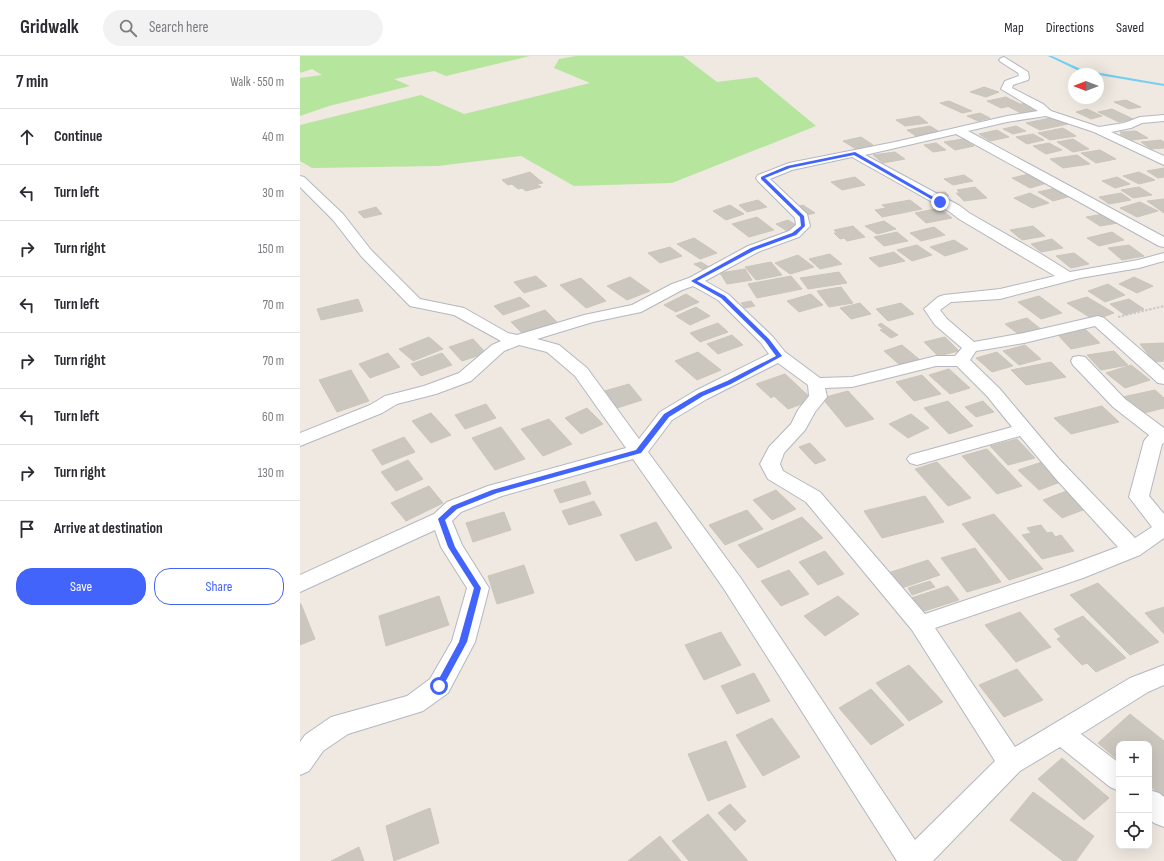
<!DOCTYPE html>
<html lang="en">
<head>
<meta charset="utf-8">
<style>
  :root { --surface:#fff; --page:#f2f2f3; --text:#2b2b33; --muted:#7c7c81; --line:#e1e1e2; --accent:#4264fb }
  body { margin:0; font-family:"Sofia Sans Condensed",sans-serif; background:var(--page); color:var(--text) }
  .controls { position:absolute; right:12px; bottom:12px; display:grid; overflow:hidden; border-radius:8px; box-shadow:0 4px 16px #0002 }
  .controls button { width:36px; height:36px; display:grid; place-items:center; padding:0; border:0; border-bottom:1px solid var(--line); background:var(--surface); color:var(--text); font:20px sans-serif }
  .compass { position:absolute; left:768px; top:12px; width:36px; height:36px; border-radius:50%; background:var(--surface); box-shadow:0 4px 16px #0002; rotate:270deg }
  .stop { position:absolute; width:12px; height:12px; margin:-9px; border:3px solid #4264fb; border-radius:50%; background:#fff }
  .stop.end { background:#4264fb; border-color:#fff; box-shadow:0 1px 4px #0008 }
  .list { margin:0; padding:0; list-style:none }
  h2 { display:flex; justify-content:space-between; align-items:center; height:52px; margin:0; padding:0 16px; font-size:17px }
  h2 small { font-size:13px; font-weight:400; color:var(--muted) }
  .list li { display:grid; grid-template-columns:26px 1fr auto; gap:12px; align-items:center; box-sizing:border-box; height:56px; padding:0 16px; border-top:1px solid var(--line) }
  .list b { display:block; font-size:15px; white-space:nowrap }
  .list em { font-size:13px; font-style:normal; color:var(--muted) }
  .actions { display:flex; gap:8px; padding:12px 16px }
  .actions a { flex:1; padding:9px 0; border:1px solid var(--accent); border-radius:16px; text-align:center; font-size:14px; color:var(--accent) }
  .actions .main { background:var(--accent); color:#fff }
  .icon { flex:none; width:22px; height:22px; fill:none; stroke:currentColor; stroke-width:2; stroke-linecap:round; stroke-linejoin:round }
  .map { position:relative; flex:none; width:864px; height:805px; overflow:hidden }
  header { display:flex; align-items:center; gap:24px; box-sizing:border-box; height:56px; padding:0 20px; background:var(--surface); border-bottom:1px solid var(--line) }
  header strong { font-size:19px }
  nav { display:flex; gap:22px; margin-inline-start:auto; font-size:14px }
  .search { width:280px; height:36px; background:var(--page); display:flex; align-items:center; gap:10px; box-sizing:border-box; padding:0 14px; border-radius:22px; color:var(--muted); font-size:15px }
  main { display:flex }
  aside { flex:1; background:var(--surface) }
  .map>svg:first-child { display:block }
</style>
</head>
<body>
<header>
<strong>Gridwalk</strong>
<div class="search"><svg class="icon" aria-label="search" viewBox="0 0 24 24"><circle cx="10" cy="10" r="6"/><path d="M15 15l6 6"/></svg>Search here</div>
<nav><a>Map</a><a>Directions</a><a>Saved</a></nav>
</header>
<main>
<aside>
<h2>7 min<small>Walk · 550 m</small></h2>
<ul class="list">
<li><svg class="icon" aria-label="ahead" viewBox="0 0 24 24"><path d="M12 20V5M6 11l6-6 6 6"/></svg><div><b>Continue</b></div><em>40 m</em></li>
<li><svg class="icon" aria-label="left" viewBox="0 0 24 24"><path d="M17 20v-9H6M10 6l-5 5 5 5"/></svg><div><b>Turn left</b></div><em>30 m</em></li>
<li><svg class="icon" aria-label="right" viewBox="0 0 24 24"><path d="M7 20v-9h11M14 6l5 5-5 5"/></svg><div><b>Turn right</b></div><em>150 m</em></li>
<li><svg class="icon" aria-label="left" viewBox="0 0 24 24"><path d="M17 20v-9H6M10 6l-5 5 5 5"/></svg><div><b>Turn left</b></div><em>70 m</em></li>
<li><svg class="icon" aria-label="right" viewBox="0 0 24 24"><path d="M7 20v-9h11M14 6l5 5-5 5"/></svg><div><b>Turn right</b></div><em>70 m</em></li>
<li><svg class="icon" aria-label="left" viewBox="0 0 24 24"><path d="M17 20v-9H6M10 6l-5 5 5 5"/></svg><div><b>Turn left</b></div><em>60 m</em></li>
<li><svg class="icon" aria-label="right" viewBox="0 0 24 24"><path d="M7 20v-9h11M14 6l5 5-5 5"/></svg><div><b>Turn right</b></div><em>130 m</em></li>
<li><svg class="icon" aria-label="arrive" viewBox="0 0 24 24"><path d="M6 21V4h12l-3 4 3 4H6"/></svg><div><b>Arrive at destination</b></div></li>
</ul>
<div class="actions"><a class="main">Save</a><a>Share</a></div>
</aside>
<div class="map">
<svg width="864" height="805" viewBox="0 0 864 805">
  <rect width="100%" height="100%" fill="#efe9e1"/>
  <path fill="#b6e59e" d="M0,0h230l-84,20 -12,-5 -40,8 16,7 -81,20 -29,10v-38l22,-3 -10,-6 -12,4z
    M276,0h107l34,26 40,-5 59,49 -144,57 -98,3 -53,-30 -83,10 -126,2 -12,-7v-36l121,-30 43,19 126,-31 -36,-15 5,-9z"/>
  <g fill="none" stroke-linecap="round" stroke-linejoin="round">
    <path fill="#75cff0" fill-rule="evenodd" d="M748,0h4l31,14 81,14v2l-83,-14z"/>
  </g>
  <path fill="#cbc7bf" stroke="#cbc5ba" d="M684,31l15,5 -13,5 -16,-5z
    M706,41l14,7 -19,4 -14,-7z
    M826,44l15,7 -12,2 -15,-7z
    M649,45l23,10 -10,2 -22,-10z
    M725,47l14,7 -16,4 -14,-7z
    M787,53l15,7 -11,3 -15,-7z
    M812,53l21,10 -14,3 -21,-10z
    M680,57l10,5 -12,3 -11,-5z
    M619,60l9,7 -23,3 -9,-6z
    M755,61l13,7 -28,6 -14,-7z
    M630,70l8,5 -15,5h-7l-9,-6z
    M716,70l10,5 -13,3 -10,-5z
    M763,72l13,8 -26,4 -12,-7z
    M697,74l12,7 -19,4 -11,-7z
    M836,75l12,7 -16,2 -12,-6h3l-3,-2z
    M733,78l11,6 -17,4 -11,-7z
    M561,81l12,8 -17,4 -13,-8z
    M663,83l11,7 -19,4 -11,-8z
    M773,83l16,10 -16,3 -16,-10z
    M861,84l3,2v6l-13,1 -10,-7z
    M636,87l10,7 -13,2 -9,-7z
    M749,87l13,7 -16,4 -13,-8z
    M800,94l16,9 -20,4 -15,-10z
    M595,96l10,7 -22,4 -10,-8z
    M777,99l13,9 -27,4 -13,-9z
    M864,112v9l-6,1 -11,-7z
    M230,116l13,11 -6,1 4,3 -15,4 -4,-3 -4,1 -6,-5 -4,1 -6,-5z
    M839,116l16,8 -16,4 -16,-8z
    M729,118l18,9 -17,5 -18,-10z
    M664,119l9,6 -20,4 -9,-6z
    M555,121l10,8 -23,5 -11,-8z
    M817,121l13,7 -15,4 -13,-7z
    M675,131l12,11 -23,3 -8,-8h4l-3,-3z
    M839,131l13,8 -19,3 -12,-8z
    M756,132l15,8 -18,5 -15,-9z
    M645,136l4,4 -9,1 -4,-4z
    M730,137l19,10 -17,5 -18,-10z
    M821,137l10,7 -22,4 -10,-7z
    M864,143v14l-17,-12z
    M458,144l9,7 -20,5 -8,-7z
    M610,144l12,9 -40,8 -7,-7 11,-2 -4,-3z
    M840,146l18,9 -21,6 -17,-9z
    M430,149l14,9 -18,6 -13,-9z
    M503,149l12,8 -8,2 -11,-8z
    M76,151l6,7 -18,4 -6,-6z
    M640,152l12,10 -26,5 -11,-10z
    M804,158l14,9 -18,3 -14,-9z
    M457,161l17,13 -25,7 -17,-13z
    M488,164l11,7 -12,4 -11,-7z
    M584,165l12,8 -19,5 -12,-8z
    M553,170l12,11 -18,4 -3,-3 -4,1 -6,-6h3l-3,-3z
    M733,170l12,10 -23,4 -12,-10z
    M634,171l11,8 -24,6 -11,-8z
    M597,176l11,9 -24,5 -10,-9z
    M812,176l12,8 -25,6 -12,-8z
    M394,182l23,15 -17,6 -23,-15z
    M752,183l11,9 -22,4 -10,-8z
    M654,184l14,9 -23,7 -15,-9z
    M617,189l15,10 -20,6 -15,-11z
    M829,189l15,11 -22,4 -14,-12z
    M370,191l12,9 -22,7 -12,-10z
    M594,196l11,9 -26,6 -10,-9z
    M774,197l15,11 -18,4 -15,-12z
    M530,198l12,10 -22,5 -11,-10z
    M498,199l16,12 -24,7 -15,-11z
    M401,206l8,5 -7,2 -8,-5z
    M471,206l11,13 -26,5 -11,-13z
    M445,213l7,11 -25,4 -7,-11z
    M539,216l8,11 -39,6 -8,-11z
    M236,220l11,10 -23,7 -10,-11z
    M491,220l11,13 -45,9 -9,-14z
    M330,221l20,14 -23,9 -20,-14z
    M834,221l19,9 -16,7 -18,-9z
    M281,222l25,23 -20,7 -26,-23z
    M808,228l17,11 -20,7 -17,-11z
    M541,231l12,16 -24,4 -12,-16z
    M386,238l13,8 -23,10 -12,-7z
    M511,238l12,11 -24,7 -12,-11z
    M739,240l23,17 -21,6 -23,-17z
    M220,241l10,9 -27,9 -9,-9z
    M787,241l27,16 -20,7 -27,-17z
    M58,243l5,12 -42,9 -4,-11z
    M829,243l15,10 -19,6 -15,-11z
    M451,245l4,5 -10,2 -4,-5z
    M560,247l11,11 -20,5 -11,-11z
    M601,247l13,11 -26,7 -12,-12z
    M396,251l14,9 -20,9 -14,-9z
    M245,254l12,12 -34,12 -12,-12z
    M727,262l15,12 -21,6 -16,-12z
    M418,267l10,9 -28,10 -10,-9z
    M581,267l17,12 -7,3 -11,-8 3,-1 -5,-4z
    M785,273l15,14 -29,6 -14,-15z
    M432,279l11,10 -25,9 -11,-10z
    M129,281l14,12 -30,12 -14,-12z
    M645,281l14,14 -21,5 -14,-14z
    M173,283l13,14 -24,8 -13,-14z
    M864,287v18l-10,1 -14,-18z
    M602,289l18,15 -19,6 -17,-15z
    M725,289l16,14 -22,6 -16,-14z
    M814,295l14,14 -27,5 -14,-15z
    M398,296l23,18 -24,10 -22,-19z
    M697,296l16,14 -21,6 -16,-14z
    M88,297l12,14 -30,11 -11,-14z
    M142,297l10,12 -31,11 -10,-12z
    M751,306l15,15 -40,8 -15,-15z
    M831,309l19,15 -25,8 -19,-15z
    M649,313l21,19 -20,6 -21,-19z
    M51,314l18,31 -32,11 -18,-32z
    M485,318l28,26 -25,9 -14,-13 -3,2 -15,-14z
    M622,319l19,19 -27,7 -18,-19z
    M329,328l13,16 -28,9 -13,-17z
    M855,334l9,8v10l-28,7 -18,-17z
    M548,335l26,28 -28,8 -24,-29z
    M648,345l25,25 -24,8 -25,-26z
    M683,345l11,11 -18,5 -11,-10z
    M186,348l10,14 -31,11 -10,-14z
    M802,350l17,16 -48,12 -17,-16z
    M287,352l16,16 -22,10 -16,-16z
    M131,357l20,22 -20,8 -19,-22z
    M611,358l18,14 -21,10 -19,-14z
    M249,363l23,25 -29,12 -22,-27z
    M201,371l24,32 -30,11 -23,-32z
    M104,381l11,15 -33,13 -10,-15z
    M717,383l18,19 -27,7 -18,-19z
    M510,387l16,17 -11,4 -16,-17z
    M687,393l35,37 -25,8 -35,-38z
    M108,404l15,19 -27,12 -15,-19z
    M637,406l34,36 -23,8 -33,-37z
    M742,406l21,19 -24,9 -21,-20z
    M285,425l6,13 -31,9 -6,-13z
    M129,430l14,17 -37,18 -15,-18z
    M476,434l20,19 -24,11 -19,-20z
    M769,434l19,18 -26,10 -19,-18z
    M625,440l19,26 -62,16 -18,-27z
    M294,445l8,14 -33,10 -7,-14z
    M447,454l16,19 -38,16 -16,-20z
    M204,456l7,18 -38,12 -7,-19z
    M694,458l49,55 -34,11 -47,-56z
    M502,461l21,21 -65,30 -20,-23z
    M356,466l16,26 -36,13 -16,-26z
    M741,469l6,8 5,-1 3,5 6,-2 13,16 -32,8 -20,-24 9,-2 -4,-5z
    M675,492l26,34 -34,10 -26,-34z
    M525,495l19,23 -26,11 -19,-23z
    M628,504l12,15 -41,14 -11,-16z
    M224,509l10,28 -37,11 -9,-28z
    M489,514l20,24 -28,12 -20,-25z
    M630,525l5,6 -23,8 -4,-7z
    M798,527l61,59 -29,13 -60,-60z
    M648,530l11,14 -41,13 -10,-14z
    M139,540l10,29 -63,21 -7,-30z
    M538,540l21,18 -34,22 -21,-20z
    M0,548h1l14,35 -15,6z
    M864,551v27l-19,-21z
    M720,556l31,35 -35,15 -31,-37z
    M783,560l43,42 -30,14 -9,-9 -5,2 -25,-26 4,-2 -7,-8z
    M421,576l20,33 -37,15 -19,-35z
    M609,609l34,37 -34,19 -33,-38z
    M717,613l26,31 -39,17 -25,-32z
    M454,617l16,28 -33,13 -16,-28z
    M571,633l33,36 -33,20 -32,-37z
    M830,658l34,27v57l-15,-13v-41h-30v17l-21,-18z
    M472,662l28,39 -37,19 -27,-41z
    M426,685l20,46 -38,14 -20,-47z
    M762,702l47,40 -25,22 -46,-41z
    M733,736l61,44 -18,25h-13l-53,-41z
    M430,748l16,17 -11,10 -17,-18z
    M130,752l9,35 -45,18 -8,-35z
    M408,758l40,47h-59l-17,-20z
    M360,780l21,25h-53z
    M59,791l5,14h-33z"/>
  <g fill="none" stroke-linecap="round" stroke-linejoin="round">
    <g stroke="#b4b7c1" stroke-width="2">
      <path id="street" d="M704,1l24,15 1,6 -1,2 -15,5 -1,3 31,16 8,7 48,16 25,-4 16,-6 24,-2v6l-22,2 -11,5 -20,4 53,24v9l-70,-33 -48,-16 -39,6 -39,9 196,106v10l-5,-1 -203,-112 -91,21 95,51 9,7 72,41 29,18 68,-12 26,-7v8l-25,7 -59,10 -80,21 -49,3 -11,8 7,9 27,23 50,-9 74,-17 6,2 60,52v14l-6,-1 -63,-57 -71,17 -48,8 -6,9 29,28 59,70 77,80 17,-11 -23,-30 15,-56 5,-6 -36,-28 -40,-42 -2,-4 2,-4 6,-1 6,1 40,42 39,29v15l-2,1 -13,52 15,18v24l-24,17 -57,23 -148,50 80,119 115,-69 34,-13v20l-16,7 -67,42 38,29v28l-9,-4 -50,-40 -40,24 -87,90h-36l-173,-272 -91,-130 -131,37 -41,16 -9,9 10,24 27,43 -14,54 -27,51 -25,18 -75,23 -25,17 -14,20 -9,4v-33l5,-7 26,-18 76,-21 23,-17 22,-38 15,-53 -26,-41 -6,-17 -135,62v-17l134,-61 13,-12 41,-16 138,-38 -51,-72 -28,-24 -28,-7 -15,6 -33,30 -35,13 -39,10 -15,9 -82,33v-13l70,-28 15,-9 39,-10 35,-13 33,-28 9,-4 -47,-26 -44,-9 -49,-50 -28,-36 -33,-33v-11l4,1 39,37 28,36 49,49 44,9 44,25 9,2 67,-20 48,-10 40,-21 17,-6 59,-32 41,-15 7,-6 -1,-7 -37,-37 -2,-3 2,-3 31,-12 106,-21 112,-26 31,-5 -37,-22 4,-8 14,-5 -1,-3 -17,-11 -2,-2 2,-2zM552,101l98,55 9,7 96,57 -55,13 -56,6 -6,2 -14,12 11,16 27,23 -7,8h-19l-84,21 -32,1 -35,-26 -12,-15 -45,-43 -23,-13 53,-29 41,-15 11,-11 -3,-12 -37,-35 22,-9zM393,230l25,14 43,43 8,11 -74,37 -35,21 -21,27 -52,-71 -28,-23 -22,-6 56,-17 48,-10 41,-22zM478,307l30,22 1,11 -11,14 -7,14 -22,23 -9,17 8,15 38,23 106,128 83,131 -80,79 -175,-263 -92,-125 24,-32 35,-21zM636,310h21l30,30 25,31 -102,28 -3,4 3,4 7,2 103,-29 36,43 62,68 -51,19 -142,48 -105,-122 -37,-21 -3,-7 4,-11 21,-23 10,-18 12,-15 -2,-9 27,-1z
        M849,734l10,3 5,4v30l-10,-4 -5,-4z"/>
    </g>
    <path stroke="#c9c9c9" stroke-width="2" stroke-dasharray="2.5 1.5" stroke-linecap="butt" d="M818,261l46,-11"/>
    <use href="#street" fill="#fff" fill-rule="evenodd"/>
  </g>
  <path fill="#4264fb" d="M555,96l87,50 -4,1 -84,-48 -64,13 -25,10 39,38 1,10 -9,9 -41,15 -58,31 28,15 44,43 13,17 -51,28 -28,12 -34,21 -28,36 -144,40 -40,16 -12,11 10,27 26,41 -14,54 -25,46h-6l-1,-2 24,-44 15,-54 -26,-41 -10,-28 1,-1 13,-12 40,-16 144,-40 28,-36 35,-21 28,-12 49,-25 -11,-15 -44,-43 -30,-17 60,-33 41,-15 9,-7 -1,-9 -39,-38v-2l26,-11z"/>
</svg>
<div class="controls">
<button>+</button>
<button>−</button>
<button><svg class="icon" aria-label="locate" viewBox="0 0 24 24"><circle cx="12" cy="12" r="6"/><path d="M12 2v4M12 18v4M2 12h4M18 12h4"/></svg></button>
</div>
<svg class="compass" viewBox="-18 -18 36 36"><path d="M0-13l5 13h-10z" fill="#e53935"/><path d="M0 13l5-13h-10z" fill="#7c7c81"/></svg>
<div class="stop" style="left:139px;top:630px"></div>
<div class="stop end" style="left:640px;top:146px"></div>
</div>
</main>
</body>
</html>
